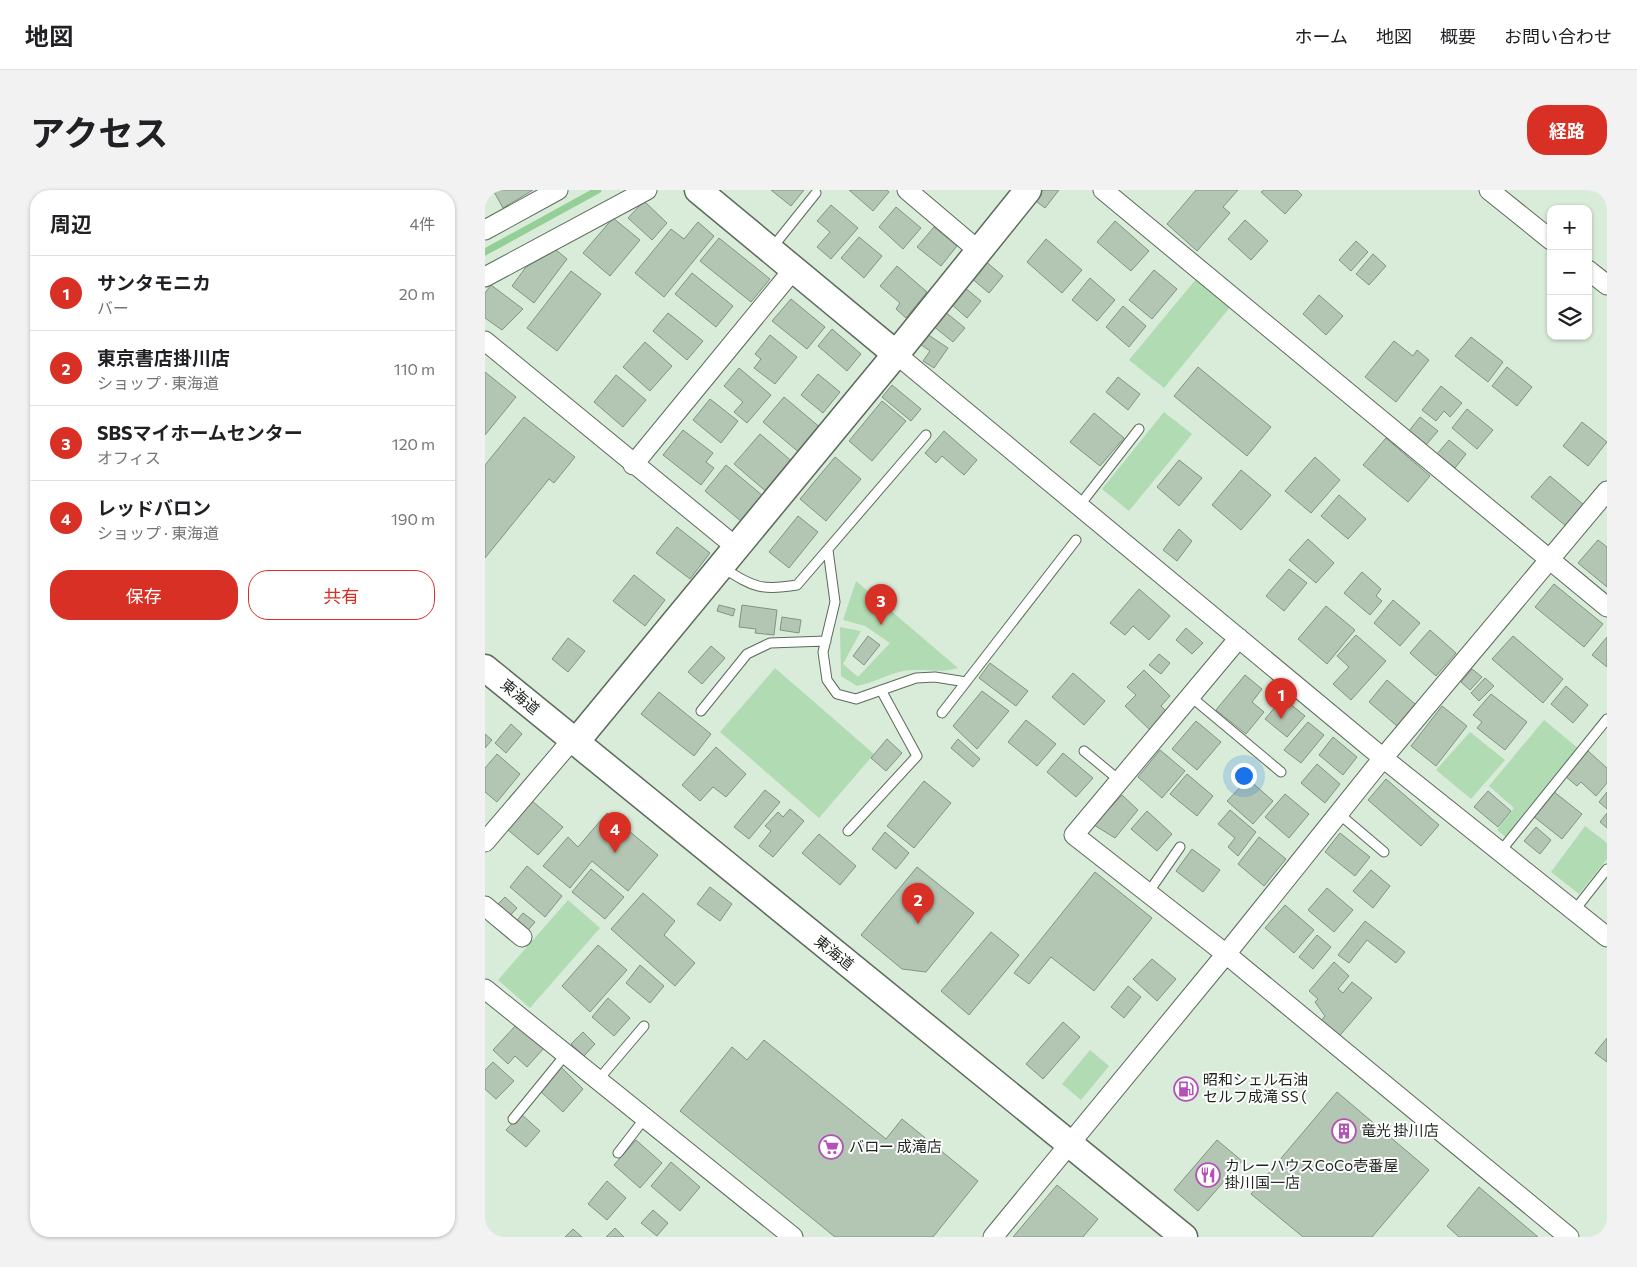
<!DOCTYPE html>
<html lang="ja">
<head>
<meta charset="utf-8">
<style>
  :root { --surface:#fff; --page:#f2f2f2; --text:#202124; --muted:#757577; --line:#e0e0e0; --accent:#d93025 }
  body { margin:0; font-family:Commissioner,"Noto Sans JP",sans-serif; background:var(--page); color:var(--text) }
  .controls { position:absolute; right:15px; top:15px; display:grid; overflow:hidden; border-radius:10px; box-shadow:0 1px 4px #0004 }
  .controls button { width:45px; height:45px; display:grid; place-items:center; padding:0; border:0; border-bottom:1px solid var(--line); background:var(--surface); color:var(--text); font:25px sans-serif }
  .you { position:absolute; left:758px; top:585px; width:18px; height:18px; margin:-12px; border:4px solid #fff; border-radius:50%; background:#1a73e8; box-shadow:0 0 0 8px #1a73e833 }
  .badge { display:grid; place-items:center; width:32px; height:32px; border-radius:50%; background:var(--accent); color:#fff; font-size:16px; font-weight:700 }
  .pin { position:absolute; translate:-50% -41px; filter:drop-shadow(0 1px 2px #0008) }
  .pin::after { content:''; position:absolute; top:26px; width:18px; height:15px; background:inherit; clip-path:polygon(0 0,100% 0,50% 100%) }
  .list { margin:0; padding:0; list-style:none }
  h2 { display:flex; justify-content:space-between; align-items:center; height:65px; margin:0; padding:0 20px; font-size:21px }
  h2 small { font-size:16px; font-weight:400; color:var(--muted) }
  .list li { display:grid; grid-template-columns:32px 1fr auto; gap:15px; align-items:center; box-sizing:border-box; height:75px; padding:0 20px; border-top:1px solid var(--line) }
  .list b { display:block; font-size:19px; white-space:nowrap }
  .list p { margin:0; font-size:16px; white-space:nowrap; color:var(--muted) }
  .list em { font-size:16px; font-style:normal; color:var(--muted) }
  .actions { display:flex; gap:10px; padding:15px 20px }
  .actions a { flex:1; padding:11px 0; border:1px solid var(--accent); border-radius:20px; text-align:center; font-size:18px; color:var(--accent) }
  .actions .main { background:var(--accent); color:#fff }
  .icon { flex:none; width:28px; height:28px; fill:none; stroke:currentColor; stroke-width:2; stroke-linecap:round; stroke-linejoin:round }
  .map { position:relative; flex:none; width:1122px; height:1047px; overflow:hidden; border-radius:20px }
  header { display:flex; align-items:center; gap:30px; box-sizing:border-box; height:70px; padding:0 25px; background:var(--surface); border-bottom:1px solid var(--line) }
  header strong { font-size:24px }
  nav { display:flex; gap:28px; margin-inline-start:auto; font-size:18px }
  .intro { display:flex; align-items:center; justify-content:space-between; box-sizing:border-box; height:120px; padding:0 30px }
  h1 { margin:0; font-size:35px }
  .button { padding:12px 22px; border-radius:20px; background:var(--accent); color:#fff; font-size:18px; font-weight:700 }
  main { display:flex; gap:30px; padding:0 30px }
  aside { flex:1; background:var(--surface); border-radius:20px; box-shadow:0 1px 4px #0004 }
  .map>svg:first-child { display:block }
</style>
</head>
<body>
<header>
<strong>地図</strong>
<nav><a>ホーム</a><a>地図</a><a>概要</a><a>お問い合わせ</a></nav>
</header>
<div class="intro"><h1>アクセス</h1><a class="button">経路</a></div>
<main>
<aside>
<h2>周辺<small>4件</small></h2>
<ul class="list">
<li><span class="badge">1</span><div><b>サンタモニカ</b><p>バー</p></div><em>20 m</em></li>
<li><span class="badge">2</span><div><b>東京書店掛川店</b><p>ショップ · 東海道</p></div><em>110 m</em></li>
<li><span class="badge">3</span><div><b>SBSマイホームセンター</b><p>オフィス</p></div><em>120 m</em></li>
<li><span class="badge">4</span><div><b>レッドバロン</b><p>ショップ · 東海道</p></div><em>190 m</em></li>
</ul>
<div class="actions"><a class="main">保存</a><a>共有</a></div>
</aside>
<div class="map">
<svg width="1122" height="1047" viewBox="0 0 1122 1047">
  <rect width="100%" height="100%" fill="#d8ecd9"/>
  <path fill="#b1dbb2" d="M712,88l34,28 -67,82 -35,-28z
    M679,222l28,22 -63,77 -27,-22z
    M371,391l102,87c-18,6 -37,0 -55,3 -15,3 -30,12 -46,15l-16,-10 -1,-49 21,4 -18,33 15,13 32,-34 -25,-17 -22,-6z
    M290,478l99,86 -55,64 -99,-86z
    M1059,530l41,34 -74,87 -14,-11 17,-22 -25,-22z
    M985,542l35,28 -34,39 -35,-29z
    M1100,636l22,17v16l-28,35 -28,-22z
    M83,710l32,28 -70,80 -32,-28z
    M605,860l19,16 -28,34 -19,-16z"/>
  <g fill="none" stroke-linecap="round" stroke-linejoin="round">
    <path stroke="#95cf98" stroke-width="7" d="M0,62l113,-62"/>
  </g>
  <path fill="#b3c6b3" stroke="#819482" d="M8,0h40l-30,18z
    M286,0h33l-13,16z
    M364,0h38l2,2 -16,19z
    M549,0h25l-14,18 -16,-12z
    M711,0h42l-15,17 7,6 -33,38 -30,-27z
    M779,0h33l5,5 -17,19 -24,-22z
    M159,11l23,22 -15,17 -24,-22z
    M346,15l27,23 -27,31 -14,-12 13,-15 -13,-11z
    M411,17l25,21 -18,21 -24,-22z
    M128,28l27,22 -30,36 -27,-23z
    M760,30l23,21 -17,19 -23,-21z
    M630,31l34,30 -18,20 -34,-29z
    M213,32l16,14 -50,61 -29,-24 36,-44 13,10z
    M449,37l23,19 -16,20 -24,-19z
    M374,47l23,19 -18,22 -23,-20z
    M234,48l51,41 -19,23 -51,-41z
    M561,49l36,31 -20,23 -35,-31z
    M871,51l12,11 -17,19 -12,-11z
    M71,60l11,9 -33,44 -22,-17 14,-19z
    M888,64l13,12 -17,19 -13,-11z
    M499,70l19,16 -14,17 -19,-16z
    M412,76l30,26 -21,26 -10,-9 4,-6 -20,-17z
    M669,80l23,19 -25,30 -23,-19z
    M86,81l30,23 -44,57 -30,-23z
    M207,83l41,33 -17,21 -41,-33z
    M605,88l25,22 -18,21 -25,-21z
    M6,95l32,24 -21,21 -17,-12v-25z
    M479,97l17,14 -14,17 -17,-15z
    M834,105l24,21 -17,19 -23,-21z
    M306,109l34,28 -18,22 -35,-28z
    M638,116l23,20 -17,21 -23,-20z
    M459,121l21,17 -12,14 -21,-17z
    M183,123l35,28 -16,19 -34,-29z
    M347,139l29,25 -14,17 -29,-25z
    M439,142l24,16 -14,20 -11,-7 7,-10 -13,-9z
    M285,145l27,22 -22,27 -21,-16 7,-9 -6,-5z
    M986,147l32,25 -15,20 -33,-26z
    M909,151l19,15 4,-6 12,10 -33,42 -31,-25z
    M160,152l27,24 -22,25 -27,-24z
    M713,177l73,60 -24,29 -73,-60z
    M1022,177l25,20 -15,19 -25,-20z
    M254,178l32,27 -24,28 -13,-11 9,-10 -19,-16z
    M0,182l31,25 -31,38z
    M333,184l22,18 -17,21 -22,-18z
    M131,185l30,25 -23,27 -29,-25z
    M633,187l22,17 -12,16 -22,-18z
    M407,195l29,24 -10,12 -29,-24z
    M956,196l21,17 -12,14 -6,-6 -8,10 -14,-11z
    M299,207l38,32 -21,25 -38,-32z
    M225,209l28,22 -17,22 -28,-23z
    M397,211l24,20 -34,40 -23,-20z
    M982,219l26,21 -16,19 -25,-21z
    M609,223l30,25 -24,28 -30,-24z
    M39,227l51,40 -21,26 -5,-4 -64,79v-93z
    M935,227l18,14 -12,14 -17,-14z
    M1097,232l25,20 -19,24 -25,-20z
    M198,240l30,23 -7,9 8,6 -13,17 -38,-30z
    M459,241l33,29 -13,15 -22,-19 -6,7 -11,-10z
    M275,244l35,30 -26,30 -35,-30z
    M901,248l44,38 -22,26 -45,-37z
    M964,250l17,14 -11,14 -18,-14z
    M350,267l26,22 -35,42 -26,-22z
    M830,267l25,23 -29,33 -26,-22z
    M694,270l23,18 -23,28 -22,-19z
    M241,275l37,31 -21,26 -37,-31z
    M756,280l30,25 -30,35 -29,-25z
    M1065,286l34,29 -18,21 -35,-29z
    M854,305l27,24 -18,20 -27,-23z
    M313,326l20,16 -29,36 -20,-16z
    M192,337l33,26 -20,26 -34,-26z
    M694,339l13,12 -15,20 -14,-11z
    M823,349l26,24 -18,20 -27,-23z
    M1113,350l9,7v40l-29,-24z
    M804,379l18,14 -23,28 -18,-15z
    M877,382l19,17 -5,7 6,5 -12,14 -26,-22z
    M149,385l31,25 -20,26 -32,-25z
    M1069,394l49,40 -19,23 -49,-40z
    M654,399l31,27 -21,24 -16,-14 -8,9 -15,-12z
    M908,410l27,23 -20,23 -26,-23z
    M234,415l16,4 -2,7 -16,-5z
    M257,415l35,5 -3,25 -19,-2 1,-4 -17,-2z
    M841,416l29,24 -28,34 -29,-25z
    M297,427l19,3 -2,13 -19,-3z
    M701,438l17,15 -11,11 -16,-14z
    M945,440l26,23 -20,23 -26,-23z
    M871,445l30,26 -35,39 -18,-16 16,-17 -12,-11z
    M383,446l12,9 -16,20 -11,-9z
    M1028,446l50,43 -20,24 -51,-44z
    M1122,447v30l-15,-12z
    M83,448l17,13 -17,21 -16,-13z
    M226,456l14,12 -23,26 -14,-12z
    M674,464l11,9 -9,11 -12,-9z
    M505,473l38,28 -12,15 -37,-28z
    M987,479l10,8 -12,13 -9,-8z
    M659,480l26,26 -9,10 6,6 -17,18 -25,-24 11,-11 -9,-8z
    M588,483l32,28 -21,24 -32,-28z
    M760,485l17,14 -10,13 12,10 -18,22 -30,-24z
    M1000,488l9,8 -15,15 -8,-8z
    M902,490l28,24 -18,22 -28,-24z
    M1081,496l22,19 -15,18 -22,-19z
    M497,501l27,20 -32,38 -24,-23z
    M174,502l52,42 -17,22 -53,-42z
    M1006,504l36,28 -22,28 -28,-22 5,-6 -9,-7z
    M798,508l22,18 -18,21 -22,-18z
    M957,516l25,20 -31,40 -25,-20z
    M541,530l30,24 -19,22 -29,-24z
    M711,531l25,21 -24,28 -25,-21z
    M823,532l16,13 -23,28 -17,-13z
    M26,534l11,10 -16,19 -11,-10z
    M0,544l7,6 -7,8z
    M848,547l24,20 -14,18 -24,-20z
    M402,549l15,14 -16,18 -15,-13z
    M473,549l22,20 -7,8 -22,-19z
    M231,557l30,27 -20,23 -13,-10 -13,14 -18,-16z
    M675,560l25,21 -23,27 -24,-21z
    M1103,561l19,17v15l-11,13 -15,-14 -4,4 -12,-10z
    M578,563l30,25 -17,19 -29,-25z
    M12,564l23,20 -23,28 -12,-10v-24z
    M832,574l23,20 -15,19 -24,-20z
    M702,584l26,22 -16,20 -27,-22z
    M763,589l25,22 -20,23 -26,-23z
    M901,589l53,46 -18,21 -53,-46z
    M439,591l27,22 -37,45 -27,-22z
    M280,600l15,12 -31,37 -15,-12z
    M1003,601l23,20 -13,16 -24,-20z
    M1068,601l29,23 -20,25 -29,-23z
    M1122,602v17l-8,-7z
    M800,604l24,20 -20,24 -24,-21z
    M637,605l16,15 -23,28 -21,-13z
    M47,611l31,26 -25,28 -30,-25z
    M305,619l14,12 -31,36 -14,-11 12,-15 -6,-5 13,-14 5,5z
    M745,620l26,22 -18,24 -10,-9 7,-9 -17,-14z
    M662,621l25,23 -15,17 -26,-22z
    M122,623l51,42 -30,36 -36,-30 -22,27 -27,-22 25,-29 10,10z
    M1122,623v15l-7,-6z
    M1051,637l15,13 -11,14 -16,-13z
    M400,642l24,21 -13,16 -24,-20z
    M855,643l30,24 -15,19 -30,-24z
    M334,644l37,32 -16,19 -38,-32z
    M774,647l27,22 -22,27 -26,-22z
    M707,659l28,21 -17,22 -27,-21z
    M42,676l35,30 -17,21 -35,-30z
    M432,677l57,46 -48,59 -24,-3 -41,-34z
    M106,679l33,28 -19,22 -33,-27z
    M886,680l19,16 -17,22 -20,-17z
    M610,682l57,46 -58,73 -43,-34 -22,27 -15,-11z
    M225,697l22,17 -12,17 -23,-17z
    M842,698l26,22 -19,22 -26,-22z
    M158,703l32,28 -11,14 31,28 -20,23 -64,-57z
    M20,707l12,11 -10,11 -13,-11z
    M800,715l29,25 -20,23 -29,-25z
    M38,723l12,9 -10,12 -11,-10z
    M880,731l40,31 -9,11 -29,-23 -18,23 -11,-8z
    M506,742l28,23 -50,60 -28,-24z
    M832,745l14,12 -18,22 -14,-12z
    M113,755l29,25 -37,42 -28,-26z
    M667,769l24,20 -19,22 -24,-22z
    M849,772l15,14 -11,13 5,4 9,-11 20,16 -36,42 -19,-15 8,-9 -10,-14 3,-3 -9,-8z
    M155,775l24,21 -14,17 -24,-20z
    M643,796l13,11 -17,21 -13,-11z
    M123,808l22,20 -16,18 -22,-19z
    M578,832l17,15 -37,42 -17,-15z
    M32,834l27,24 -17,19 -12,-11 -7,8 -15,-14z
    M98,842l12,12 -11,12 -13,-12z
    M1122,848v24l-12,-9z
    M279,850l122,99 16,-20 76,62 -45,56h-98l-155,-126 52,-64 15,13z
    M8,872l21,19 -18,18 -11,-10v-19z
    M76,877l22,22 -20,23 -23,-21z
    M852,902l92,78 -57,67h-69l-52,-43z
    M36,924l19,17 -14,16 -20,-17z
    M151,950l26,23 -22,25 -26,-23z
    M732,950l25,21 -44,50 -24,-21z
    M186,972l29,25 -20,24 -29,-25z
    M122,991l19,17 -19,22 -19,-16z
    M572,995l41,34 -15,18h-70z
    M994,997l59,50h-79l-12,-11z
    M168,1020l15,13 -11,13 -16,-13z
    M130,1038l9,9h-18z
    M88,1039l9,8h-17z"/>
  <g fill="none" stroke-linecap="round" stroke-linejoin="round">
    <g stroke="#5a6b5a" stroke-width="11">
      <path id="lane" d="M287,58l44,-55
        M594,316l60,-77
        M343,360l7,52 -12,50 4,28 10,14 19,5 60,-21 19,-1 31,5
        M238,378c31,19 37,23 74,17l129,-150
        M705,506l91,76
        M216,521l46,-57 23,-11 56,-2
        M457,523l134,-173
        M599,561l35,29
        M853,623l46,39
        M363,641l69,-75 -36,-66
        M1015,662l107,-133
        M663,703l32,-46
        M1089,721l33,-42
        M113,890l46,-54
        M28,929l53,-65
        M133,963l27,-35"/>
    </g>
    <g stroke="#5a6b5a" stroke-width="21">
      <path id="street" d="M422,0l72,61
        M618,0l504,417
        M1004,0l62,50
        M0,40l73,-40
        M1103,80l19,15
        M0,87l162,-87
        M0,151l251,206
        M411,164l487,404 224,179
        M148,275l160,-195
        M754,448l-165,197 152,119 343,283
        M0,652l87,-102
        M0,716l37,31
        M0,799l308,248
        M508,1047l233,-283 157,-196 224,-267"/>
    </g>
    <g stroke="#5a6b5a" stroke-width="29">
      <path id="secondary" d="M213,0l198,164
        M0,478l699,569
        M90,553l321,-389 132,-164"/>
    </g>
    <use href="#lane" stroke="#fff" stroke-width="9"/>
    <use href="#street" stroke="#fff" stroke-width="19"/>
    <use href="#secondary" stroke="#fff" stroke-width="26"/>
  </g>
  <defs>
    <g id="fuel-ring" transform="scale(1.25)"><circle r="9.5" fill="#fff" stroke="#b451b9" stroke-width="1.5"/><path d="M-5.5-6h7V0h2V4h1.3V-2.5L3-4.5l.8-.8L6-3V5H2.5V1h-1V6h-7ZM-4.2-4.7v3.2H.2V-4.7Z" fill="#b451b9"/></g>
    <g id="building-ring" transform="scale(1.25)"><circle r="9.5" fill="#fff" stroke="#b451b9" stroke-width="1.5"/><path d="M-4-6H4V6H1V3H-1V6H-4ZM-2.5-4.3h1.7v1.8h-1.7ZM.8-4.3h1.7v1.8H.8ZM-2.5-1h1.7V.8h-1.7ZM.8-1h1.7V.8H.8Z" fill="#b451b9"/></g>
    <g id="supermarket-ring" transform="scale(1.25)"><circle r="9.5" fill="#fff" stroke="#b451b9" stroke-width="1.5"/><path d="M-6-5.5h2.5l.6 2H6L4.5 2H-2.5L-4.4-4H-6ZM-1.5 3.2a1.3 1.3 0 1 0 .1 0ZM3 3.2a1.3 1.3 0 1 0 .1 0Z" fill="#b451b9"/></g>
    <g id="restaurant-ring" transform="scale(1.25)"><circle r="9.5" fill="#fff" stroke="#b451b9" stroke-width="1.5"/><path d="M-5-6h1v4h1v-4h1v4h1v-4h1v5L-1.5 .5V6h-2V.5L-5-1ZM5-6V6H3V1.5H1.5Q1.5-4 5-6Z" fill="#b451b9"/></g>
  </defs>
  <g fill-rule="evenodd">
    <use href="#fuel-ring" x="701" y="899"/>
    <use href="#building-ring" x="859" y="941"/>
    <use href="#supermarket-ring" x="346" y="957"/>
    <use href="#restaurant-ring" x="723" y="985"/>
  </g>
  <g text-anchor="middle" stroke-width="4" stroke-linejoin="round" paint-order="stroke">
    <g font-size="15" fill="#1d241d" stroke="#fff">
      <text transform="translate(35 507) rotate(40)" y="5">東海道</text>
      <text transform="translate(349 763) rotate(39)" y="5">東海道</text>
    </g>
    <g font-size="15" fill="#1d241d" stroke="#fff" text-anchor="start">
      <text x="718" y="895">昭和シェル石油<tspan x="718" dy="17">セルフ成滝 SS (</tspan></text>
      <text x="876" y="946">竜光 掛川店</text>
      <text x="364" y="962">バロー 成滝店</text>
      <text x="740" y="981">カレーハウスCoCo壱番屋<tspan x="740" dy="17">掛川国一店</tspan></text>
    </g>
  </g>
</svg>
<div class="controls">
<button>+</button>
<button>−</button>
<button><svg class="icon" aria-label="layers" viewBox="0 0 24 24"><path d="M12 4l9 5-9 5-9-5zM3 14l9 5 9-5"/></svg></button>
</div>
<div class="you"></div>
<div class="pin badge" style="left:796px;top:529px">1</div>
<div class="pin badge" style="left:433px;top:734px">2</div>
<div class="pin badge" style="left:396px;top:435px">3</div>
<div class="pin badge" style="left:130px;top:663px">4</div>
</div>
</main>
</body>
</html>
